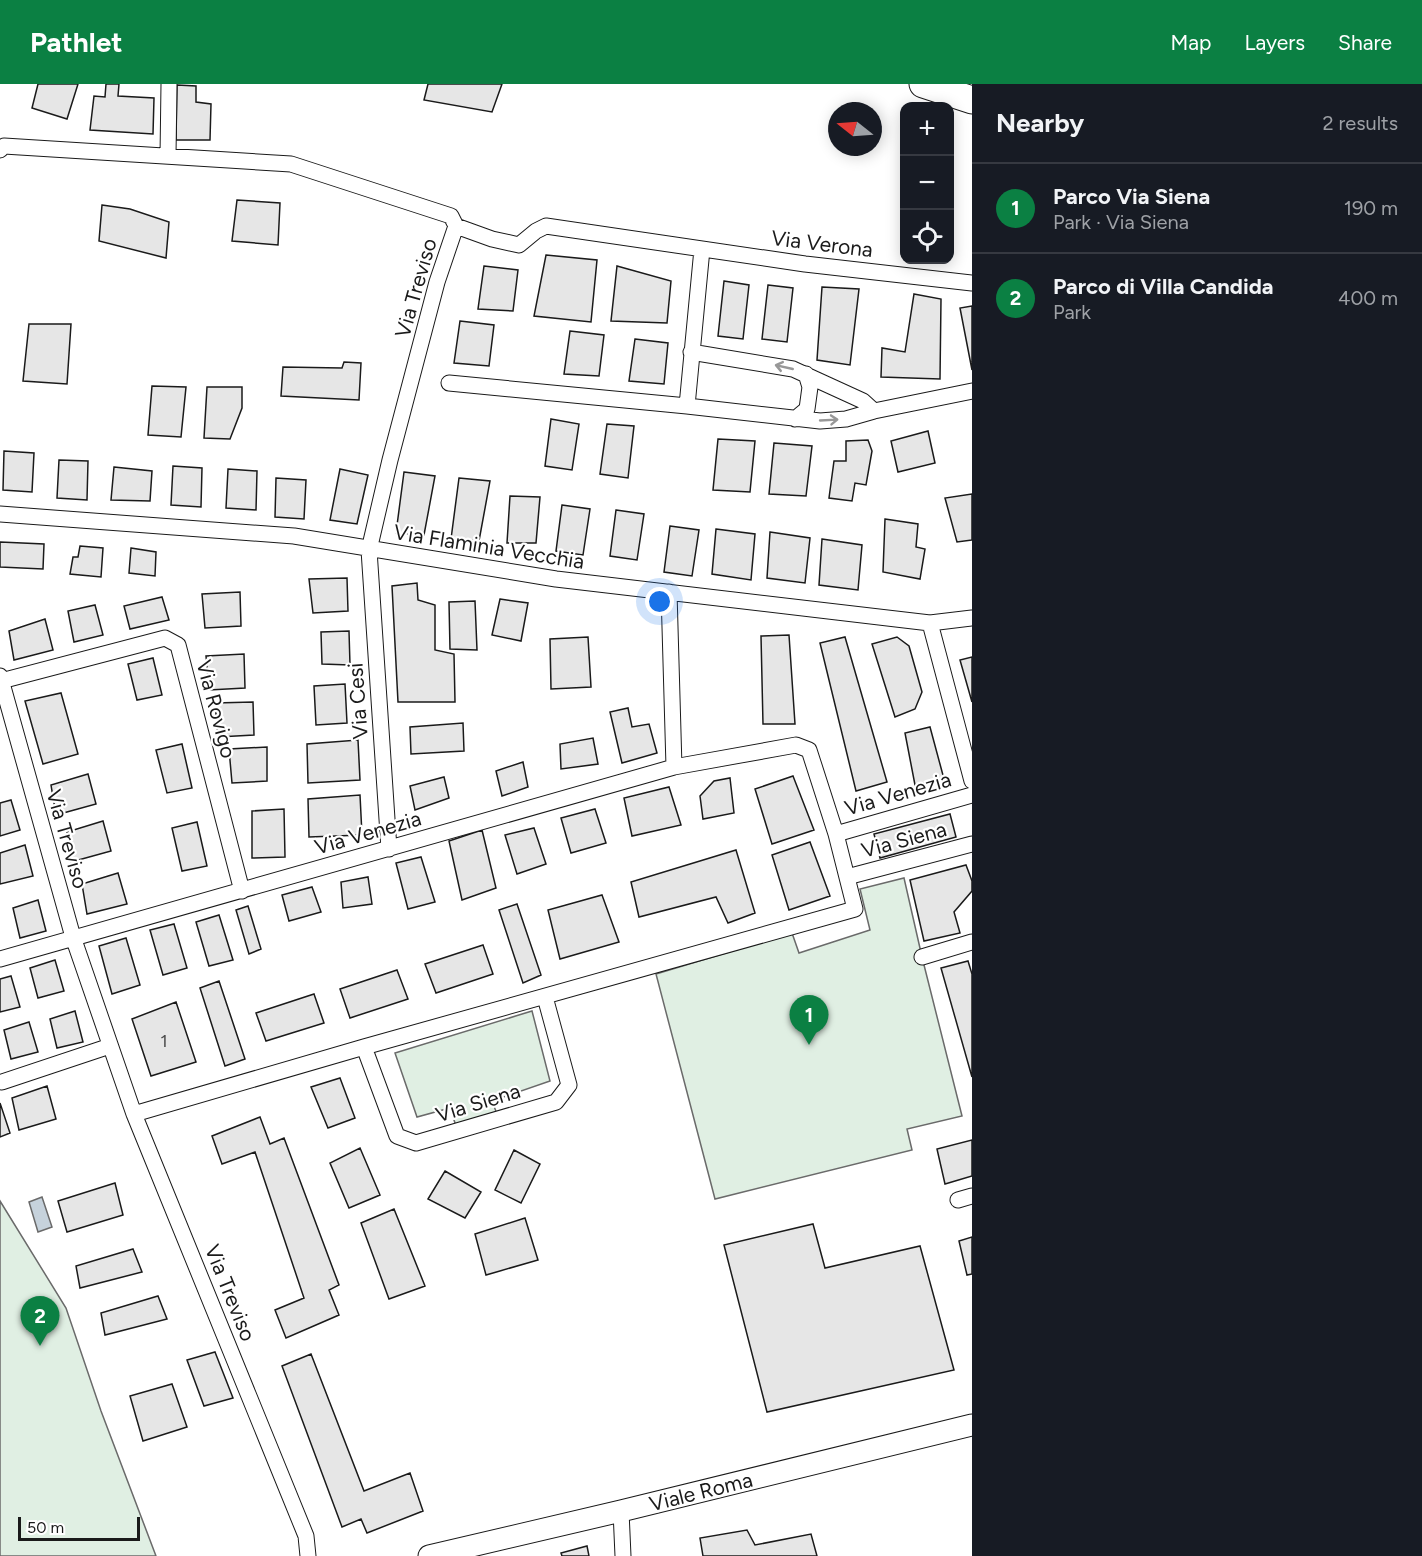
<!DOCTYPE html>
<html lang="en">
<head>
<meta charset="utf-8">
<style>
  :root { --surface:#171b24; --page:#20242c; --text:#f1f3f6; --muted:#9ea1a6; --line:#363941; --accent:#0b8043 }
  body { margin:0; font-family:Figtree,sans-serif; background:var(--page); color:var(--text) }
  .controls { position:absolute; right:18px; top:18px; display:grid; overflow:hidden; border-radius:12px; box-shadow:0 3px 15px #0003 }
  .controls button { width:54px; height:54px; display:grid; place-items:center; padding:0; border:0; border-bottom:2px solid var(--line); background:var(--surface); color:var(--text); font:30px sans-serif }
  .compass { position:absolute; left:828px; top:18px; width:54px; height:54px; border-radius:50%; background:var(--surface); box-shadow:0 3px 15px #0003; rotate:287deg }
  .scale { position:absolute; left:18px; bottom:15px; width:122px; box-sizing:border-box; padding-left:6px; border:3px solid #1a1a1a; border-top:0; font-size:16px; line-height:21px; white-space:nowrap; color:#1a1a1a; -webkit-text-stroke:4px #fff; paint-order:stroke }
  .you { position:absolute; left:660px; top:518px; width:21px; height:21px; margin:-15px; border:4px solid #fff; border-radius:50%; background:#1a73e8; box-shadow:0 0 0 9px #1a73e833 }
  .badge { display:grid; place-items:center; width:39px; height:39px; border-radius:50%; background:var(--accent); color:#fff; font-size:20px; font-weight:700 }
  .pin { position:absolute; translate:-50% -50px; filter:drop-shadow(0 2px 3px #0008) }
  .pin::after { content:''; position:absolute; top:32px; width:21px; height:18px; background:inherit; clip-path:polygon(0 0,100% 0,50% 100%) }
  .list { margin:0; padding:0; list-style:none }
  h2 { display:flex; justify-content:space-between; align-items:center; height:78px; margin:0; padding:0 24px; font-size:26px }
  h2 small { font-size:20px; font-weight:400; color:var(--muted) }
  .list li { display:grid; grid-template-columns:39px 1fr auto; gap:18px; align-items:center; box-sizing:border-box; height:90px; padding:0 24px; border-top:2px solid var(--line) }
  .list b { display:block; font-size:22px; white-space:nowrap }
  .list p { margin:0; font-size:20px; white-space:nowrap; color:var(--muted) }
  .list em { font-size:20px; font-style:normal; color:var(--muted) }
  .icon { flex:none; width:33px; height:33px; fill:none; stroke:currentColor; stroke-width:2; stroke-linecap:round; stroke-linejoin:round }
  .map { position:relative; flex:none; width:972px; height:1472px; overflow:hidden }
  header { display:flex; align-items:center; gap:36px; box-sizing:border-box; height:84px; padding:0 30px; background:var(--accent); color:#fff }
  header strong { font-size:28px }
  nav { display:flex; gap:33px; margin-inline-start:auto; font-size:21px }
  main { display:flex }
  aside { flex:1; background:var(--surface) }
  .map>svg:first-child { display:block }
</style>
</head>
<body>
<header>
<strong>Pathlet</strong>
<nav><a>Map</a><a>Layers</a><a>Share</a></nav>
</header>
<main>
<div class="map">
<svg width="972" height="1472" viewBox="0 0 972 1472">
  <rect width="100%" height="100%" fill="#fff"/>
  <path fill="#e0efe3" stroke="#6a6a6a" stroke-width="1.5" d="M904,794l18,79 40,159 -55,13 5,21 -197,49 -59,-225 136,-41 7,20 71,-23 -10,-41z
    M532,927l18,70 -58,20 5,13 -41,12 -6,-18 -33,9 -22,-64z
    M0,1117l66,107 35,103 55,145h-156z"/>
  <path fill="#c6d2dc" stroke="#6a6a6a" stroke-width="1.5" d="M42,1113l10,30 -14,5 -9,-30z"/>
  <path fill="#e6e6e6" stroke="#1a1a1a" stroke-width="1.5" d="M38,0h40l-11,35 -35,-11z
    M106,0h13l-1,12 36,2 -1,36 -63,-4 4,-34 11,1z
    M428,0h74l-10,28 -68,-12z
    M177,1l19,1v16l15,2 -1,36h-34z
    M237,116l43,3 -2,42 -46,-4z
    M102,121l28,4 39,13 -3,36 -67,-17z
    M546,171l51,5 -6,62 -57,-6z
    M484,182l34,4 -5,41 -35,-2z
    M617,182l54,15 -4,42 -56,-2z
    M724,197l25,4 -6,54 -25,-3z
    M768,201l25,3 -6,54 -25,-3z
    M822,203l37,2 -9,76 -33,-5z
    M914,210l27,5 -1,80 -59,-2 1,-29 23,4z
    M972,222v64l-12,-62z
    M460,237l34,4 -5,41 -35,-3z
    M29,240h42l-4,60 -44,-3z
    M570,247l34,4 -5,41 -35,-2z
    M635,255l33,4 -4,41 -35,-3z
    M344,278l17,1 -2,37 -78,-4 2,-29 59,1z
    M152,302l34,1 -5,50 -33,-2z
    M207,303h35v21l-12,31 -26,-1z
    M551,335l28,5 -7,46 -27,-4z
    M607,340l27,2 -6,52 -28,-4z
    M928,347l7,32 -37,9 -7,-31z
    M718,355l37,2 -5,51 -37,-2z
    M868,356l4,11 -6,34 -11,-2 -3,18 -23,-3 5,-37h12v-20z
    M774,359l38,3 -6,50 -37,-2z
    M4,367l30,2 -2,39 -29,-2z
    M59,376l29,1 -1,39 -30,-2z
    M173,382l29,2 -1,39 -30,-2z
    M114,383l38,4 -2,30 -39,-1z
    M228,385l29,2 -1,39 -30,-2z
    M340,385l28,6 -11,49 -27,-4z
    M404,388l31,4 -11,59 -28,-2z
    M276,394l30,2 -2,39 -29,-2z
    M459,394l31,3 -11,60 -28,-2z
    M972,410v46l-15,2 -12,-44z
    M510,412l30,1 -4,46h-29z
    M562,421l28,4 -7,46 -27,-4z
    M616,426l28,4 -7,46 -27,-4z
    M885,435l33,5 -2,23 9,2 -5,30 -37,-7z
    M670,442l29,4 -7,46 -28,-4z
    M716,445l39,5 -4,46 -39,-6z
    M770,448l40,6 -5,45 -38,-5z
    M822,455l40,6 -4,45 -39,-5z
    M0,458l44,2 -1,25 -43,-2z
    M80,462l23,2 -2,29 -31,-3 3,-17h5z
    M131,464l25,4 -1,24 -26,-3z
    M347,494l1,33 -35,2 -4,-34z
    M417,499l1,17 17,5v45l19,4 1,48h-57l-6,-116z
    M240,508l1,34 -36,2 -3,-34z
    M162,513l7,23 -39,9 -6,-23z
    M500,515l28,4 -7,38 -29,-6z
    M475,517l2,49 -27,-1 -1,-47z
    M95,521l8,30 -29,7 -6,-31z
    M45,535l8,31 -39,10 -5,-29z
    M349,547l1,34 -28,-1 -1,-32z
    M789,551l6,89h-32l-2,-88z
    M588,553l3,50 -40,2 -1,-50z
    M845,553l42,145 -31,9 -36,-148z
    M897,553l12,9 13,46 -7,17 -20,8 -23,-73z
    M244,570l1,34 -36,2 -3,-34z
    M972,573v45l-12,-42z
    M153,574l9,37 -25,5 -9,-36z
    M345,600l2,39 -31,2 -2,-39z
    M61,609l17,61 -35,10 -18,-63z
    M253,618l1,33 -36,2 -3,-34z
    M628,624l4,19 17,-3 8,29 -35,10 -12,-51z
    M463,639l1,28 -53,3 -1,-27z
    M930,643l14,52 -29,6 -10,-52z
    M593,654l5,26 -37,5 -1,-25z
    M358,656l2,40 -52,3 -1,-39z
    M182,660l10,44 -25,5 -11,-43z
    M267,663v34l-35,2 -3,-34z
    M523,678l5,25 -26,9 -6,-25z
    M88,690l8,30 -40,11 -5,-30z
    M793,692l21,54 -42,14 -17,-55z
    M444,693l5,21 -34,12 -5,-24z
    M730,694l4,35 -31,6 -3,-23 14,-15z
    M669,703l12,38 -49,11 -8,-38z
    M360,711l2,40 -53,2 -1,-38z
    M11,716l9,30 -20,6v-33z
    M284,725l1,48 -33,1v-47z
    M595,725l11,34 -35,10 -10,-35z
    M950,730l6,23 -76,21 -6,-24z
    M103,737l8,30 -40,11 -4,-30z
    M197,738l10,44 -25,5 -10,-43z
    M534,744l12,36 -29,10 -12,-39z
    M482,746l14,58 -34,12 -13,-59z
    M810,758l20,54 -41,14 -17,-55z
    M25,761l8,31 -33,8v-31z
    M736,766l19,63 -27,10 -12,-26 -77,20 -8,-35z
    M421,773l14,45 -27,7 -12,-46z
    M966,781l6,16v10l-18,21 6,21 -36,8 -14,-61z
    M118,789l9,31 -40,10 -5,-30z
    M368,793l4,27 -29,4 -2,-26z
    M312,803l9,25 -32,9 -7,-26z
    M602,811l17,47 -59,17 -12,-49z
    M38,816l8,31 -26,7 -7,-30z
    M517,820l24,71 -18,8 -24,-73z
    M248,822l13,43 -12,5 -13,-44z
    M219,831l14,45 -24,6 -13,-44z
    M174,840l13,44 -24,7 -13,-45z
    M126,854l14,47 -28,9 -13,-48z
    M483,861l10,29 -57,19 -11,-29z
    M55,876l9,31 -26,7 -8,-30z
    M968,877l4,13v103l-31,-109z
    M397,886l11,29 -58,19 -10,-29z
    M11,892l9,31 -20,5v-33z
    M219,897l26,78 -20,7 -25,-78z
    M314,910l10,29 -58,18 -10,-28z
    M176,918l20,60 -45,14 -19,-57z
    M75,927l8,31 -26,6 -7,-29z
    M29,938l9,30 -27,7 -7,-29z
    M340,994l15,40 -27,10 -17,-41z
    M47,1002l9,33 -37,11 -7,-32z
    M0,1019l10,30 -10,4z
    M260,1033l10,27 14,-6 55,147 -10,5 10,25 -53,23 -11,-28 29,-12 -49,-146 -33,12 -10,-28z
    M972,1056v36l-27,8 -8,-35z
    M360,1064l20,47 -31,13 -19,-45z
    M514,1066l26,14 -19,39 -26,-13z
    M445,1087l36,21 -16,26 -37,-19z
    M115,1099l8,32 -56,17 -9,-31z
    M394,1125l31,77 -36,13 -28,-76z
    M525,1134l13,42 -52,15 -11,-41z
    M813,1140l12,44 95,-22 34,124 -187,42 -43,-167z
    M972,1153v37l-5,1 -8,-34z
    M133,1165l9,23 -62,16 -4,-22z
    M158,1212l9,23 -62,16 -4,-22z
    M215,1268l18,46 -29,8 -17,-46z
    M311,1270l53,137 46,-18 13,38 -56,22 -6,-14 -19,8 -60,-161z
    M172,1300l15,43 -44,14 -13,-45z
    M747,1446l8,15 56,-11 6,22h-114l-3,-18z
    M587,1462l2,10h-27l-1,-3z"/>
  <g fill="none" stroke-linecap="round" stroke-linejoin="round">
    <g stroke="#1a1a1a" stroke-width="17">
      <path id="street" d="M0,66l4,-4 287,18 160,52 5,10 -19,56 -47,178 -21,90 20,299
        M168,72l1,-72
        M456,142l36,13 27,6 17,-14 10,-5 259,38 167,19
        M691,268l102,17 70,32 11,10
        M449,299l238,23 15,-157
        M687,322l133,15 26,-2 28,-8 98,-20
        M795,335l12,-10 3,-22 -4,-13
        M0,430l294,22 262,43 374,44 42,-5
        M669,508l5,175
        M930,539l42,158
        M0,592l73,261 61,177 172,422 2,20
        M1,597l164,-43 13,7 64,246
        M836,750l136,-39
        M847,793l125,-33
        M922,873l50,-15
        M0,875l674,-192 122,-22 13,5 27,84 19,75 -491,138 -230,67
        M364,963l33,89 19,7 140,-41 13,-17 -24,-88
        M2,998l108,-36
        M958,1116l14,-4
        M621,1427l2,45"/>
    </g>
    <g stroke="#1a1a1a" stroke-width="23">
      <path id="secondary" d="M429,1472l192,-45 351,-86"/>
    </g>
    <g stroke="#1a1a1a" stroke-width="29">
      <path id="highway" d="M923,0l49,16"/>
    </g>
    <use href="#street" stroke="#fff" stroke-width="15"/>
    <use href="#secondary" stroke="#fff" stroke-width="21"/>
    <use href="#highway" stroke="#fff" stroke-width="27"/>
  </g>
  <defs><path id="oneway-shaft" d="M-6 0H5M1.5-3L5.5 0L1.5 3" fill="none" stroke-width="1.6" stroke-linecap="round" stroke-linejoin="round" transform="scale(1.5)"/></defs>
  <g stroke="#989898">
    <use href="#oneway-shaft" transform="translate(784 283) rotate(-167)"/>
    <use href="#oneway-shaft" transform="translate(829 336) rotate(-3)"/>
  </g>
  <g text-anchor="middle" stroke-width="4.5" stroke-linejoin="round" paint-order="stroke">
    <g font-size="18" fill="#4d4d4d">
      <text x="164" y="963">1</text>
    </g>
    <g font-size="21" fill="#1a1a1a" stroke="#fff">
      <text transform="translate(822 160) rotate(7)" y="7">Via Verona</text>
      <text transform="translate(416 204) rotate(-74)" y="7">Via Treviso</text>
      <text transform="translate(489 463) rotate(9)" y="7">Via Flaminia Vecchia</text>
      <text transform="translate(358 617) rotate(-94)" y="7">Via Cesi</text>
      <text transform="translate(216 625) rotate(75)" y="7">Via Rovigo</text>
      <text transform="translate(898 710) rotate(-16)" y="7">Via Venezia</text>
      <text transform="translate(368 749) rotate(-16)" y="7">Via Venezia</text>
      <text transform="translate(67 755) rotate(74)" y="7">Via Treviso</text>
      <text transform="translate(904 756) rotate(-15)" y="7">Via Siena</text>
      <text transform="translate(478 1019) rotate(-17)" y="7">Via Siena</text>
      <text transform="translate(230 1209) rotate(68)" y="7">Via Treviso</text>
      <text transform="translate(701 1408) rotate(-14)" y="7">Viale Roma</text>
    </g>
  </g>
</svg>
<div class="controls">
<button>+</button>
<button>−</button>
<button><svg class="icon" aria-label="locate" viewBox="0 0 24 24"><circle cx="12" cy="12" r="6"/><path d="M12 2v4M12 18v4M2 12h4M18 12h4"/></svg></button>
</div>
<svg class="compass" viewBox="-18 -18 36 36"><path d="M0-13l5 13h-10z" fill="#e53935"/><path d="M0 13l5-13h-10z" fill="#9ea1a6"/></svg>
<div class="scale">50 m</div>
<div class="you"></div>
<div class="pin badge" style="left:809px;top:961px">1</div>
<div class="pin badge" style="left:40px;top:1262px">2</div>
</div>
<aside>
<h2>Nearby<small>2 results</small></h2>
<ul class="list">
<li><span class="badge">1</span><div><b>Parco Via Siena</b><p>Park · Via Siena</p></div><em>190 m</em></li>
<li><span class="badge">2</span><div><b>Parco di Villa Candida</b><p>Park</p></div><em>400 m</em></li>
</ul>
</aside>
</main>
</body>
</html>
